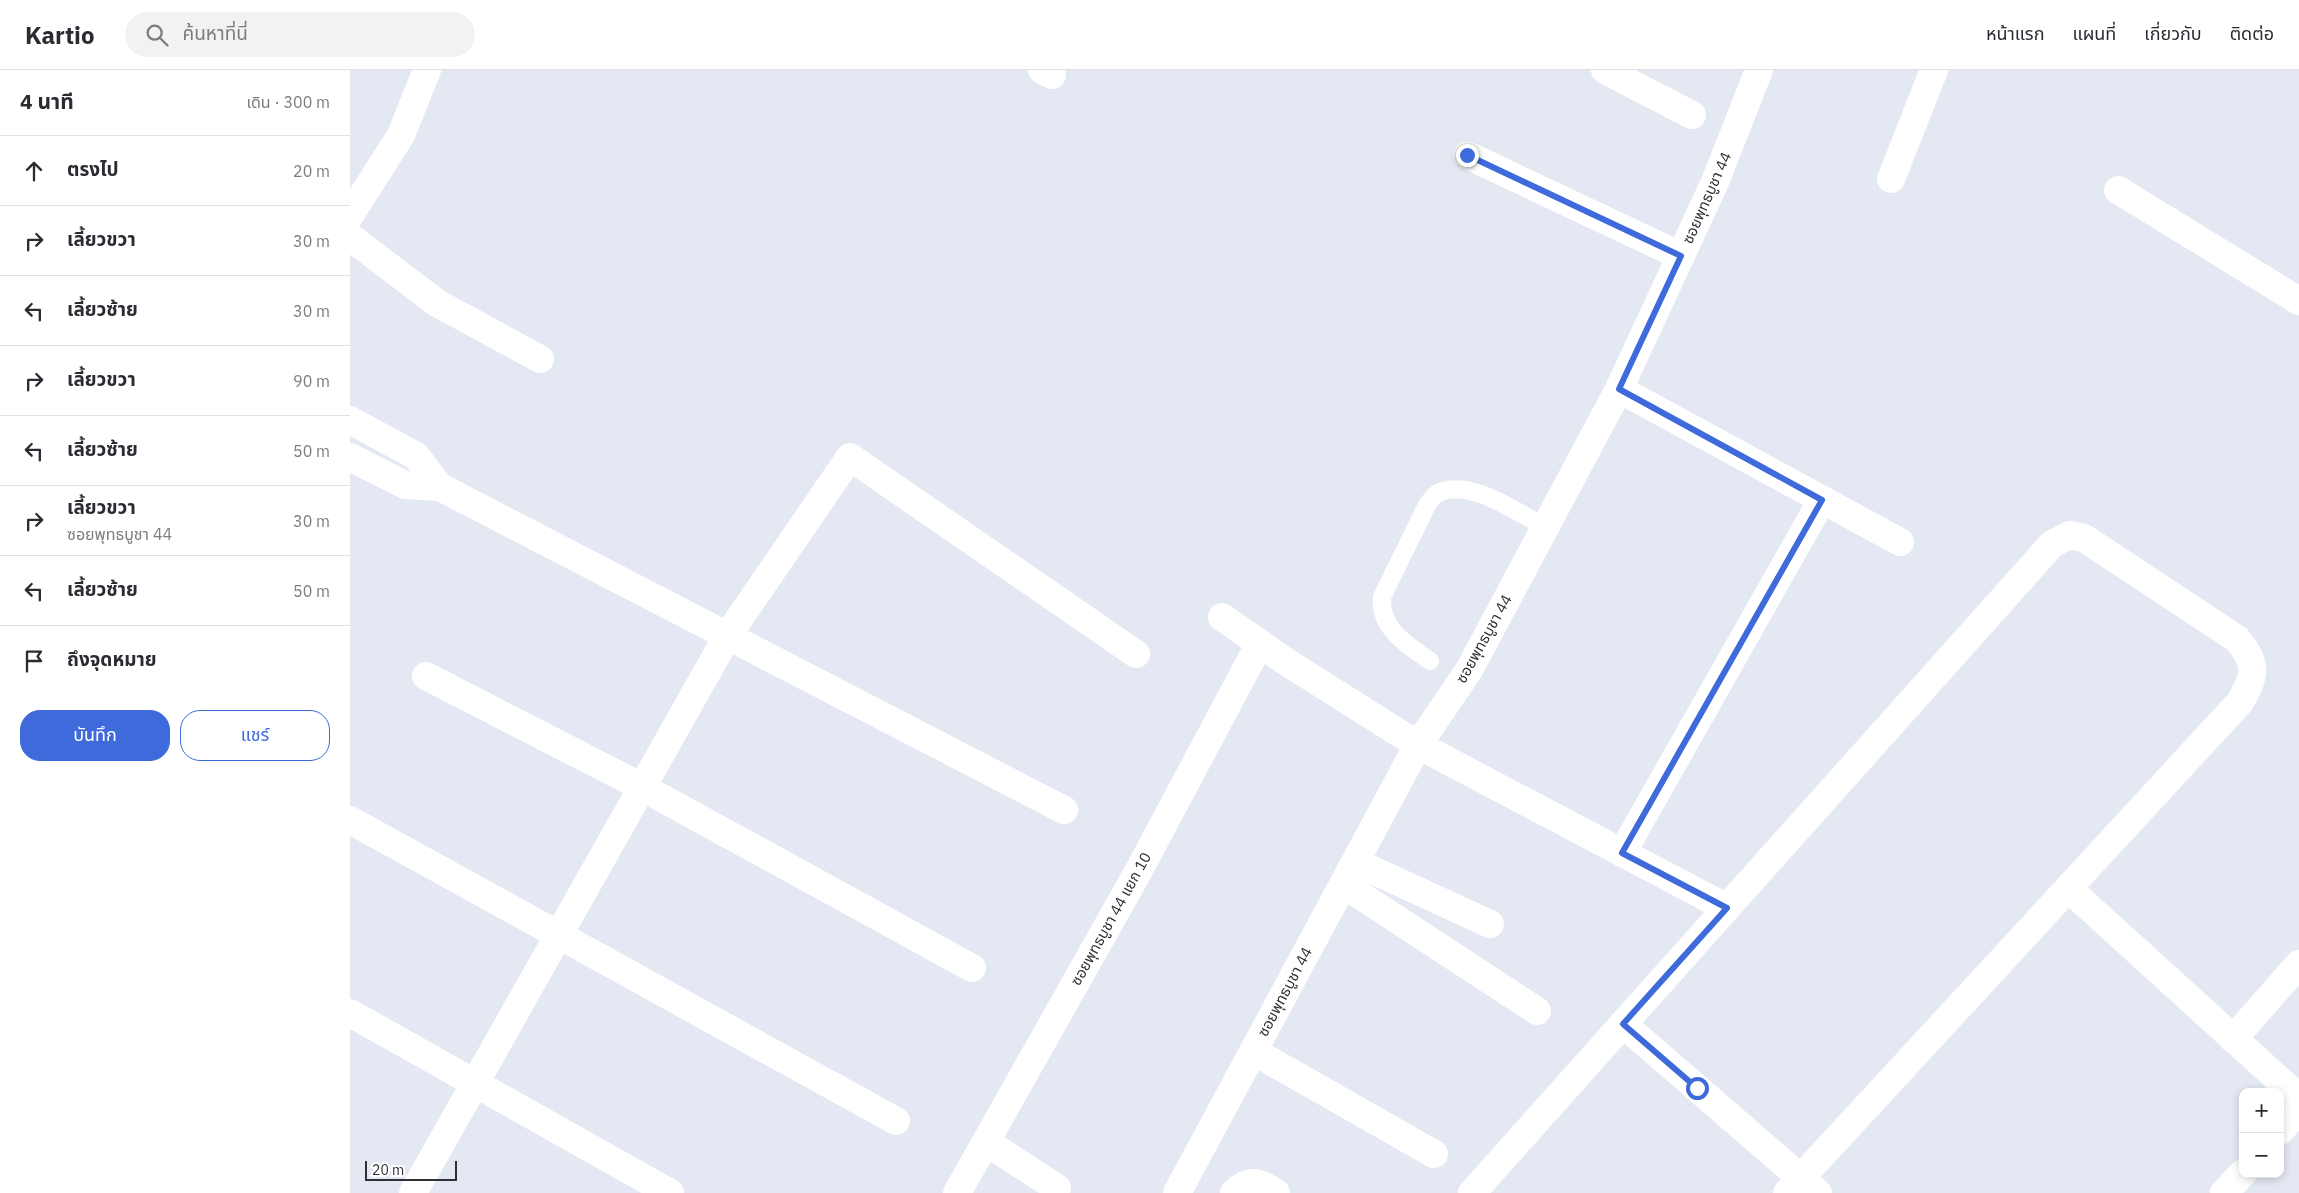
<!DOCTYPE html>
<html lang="th">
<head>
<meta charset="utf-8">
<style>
  :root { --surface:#fff; --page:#f2f2f3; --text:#2b2b33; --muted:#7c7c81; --line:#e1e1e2; --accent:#3e6adb }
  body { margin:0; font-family:"IBM Plex Sans","Noto Sans Thai",sans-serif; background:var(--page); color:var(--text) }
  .controls { position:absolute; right:15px; bottom:15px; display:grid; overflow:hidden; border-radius:10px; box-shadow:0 2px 8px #0003 }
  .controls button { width:45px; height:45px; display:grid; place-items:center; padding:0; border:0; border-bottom:1px solid var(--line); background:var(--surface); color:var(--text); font:25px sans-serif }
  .scale { position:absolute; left:15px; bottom:12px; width:92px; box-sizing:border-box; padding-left:5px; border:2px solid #2e3034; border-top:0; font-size:14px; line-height:18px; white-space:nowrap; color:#2e3034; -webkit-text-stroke:4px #fff; paint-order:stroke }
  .stop { position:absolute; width:15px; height:15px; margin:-11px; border:4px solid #3e6adb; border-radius:50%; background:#fff }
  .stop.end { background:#3e6adb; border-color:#fff; box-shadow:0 1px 5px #0008 }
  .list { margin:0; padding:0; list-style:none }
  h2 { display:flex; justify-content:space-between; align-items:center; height:65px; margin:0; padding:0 20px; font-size:21px }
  h2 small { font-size:16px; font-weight:400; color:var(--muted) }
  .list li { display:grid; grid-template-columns:32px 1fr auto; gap:15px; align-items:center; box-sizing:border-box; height:70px; padding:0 20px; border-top:1px solid var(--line) }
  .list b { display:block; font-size:19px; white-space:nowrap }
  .list p { margin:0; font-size:16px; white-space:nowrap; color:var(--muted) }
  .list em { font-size:16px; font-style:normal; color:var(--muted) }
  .actions { display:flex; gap:10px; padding:15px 20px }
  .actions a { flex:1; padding:11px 0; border:1px solid var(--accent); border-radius:20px; text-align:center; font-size:18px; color:var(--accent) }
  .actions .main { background:var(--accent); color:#fff }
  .icon { flex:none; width:28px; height:28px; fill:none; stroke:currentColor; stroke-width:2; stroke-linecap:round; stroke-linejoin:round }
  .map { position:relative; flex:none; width:1949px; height:1123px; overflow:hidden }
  header { display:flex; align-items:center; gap:30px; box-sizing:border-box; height:70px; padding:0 25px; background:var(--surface); border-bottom:1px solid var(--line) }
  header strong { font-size:24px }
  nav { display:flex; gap:28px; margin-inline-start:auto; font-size:18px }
  .search { width:350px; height:45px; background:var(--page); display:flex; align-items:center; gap:12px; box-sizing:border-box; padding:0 18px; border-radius:28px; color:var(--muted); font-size:19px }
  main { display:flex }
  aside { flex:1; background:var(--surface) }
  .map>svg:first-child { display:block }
</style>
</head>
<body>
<header>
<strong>Kartio</strong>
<div class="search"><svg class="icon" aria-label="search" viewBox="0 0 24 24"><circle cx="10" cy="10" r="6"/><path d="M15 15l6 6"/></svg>ค้นหาที่นี่</div>
<nav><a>หน้าแรก</a><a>แผนที่</a><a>เกี่ยวกับ</a><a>ติดต่อ</a></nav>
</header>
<main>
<aside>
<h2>4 นาที<small>เดิน · 300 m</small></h2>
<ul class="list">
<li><svg class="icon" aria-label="ahead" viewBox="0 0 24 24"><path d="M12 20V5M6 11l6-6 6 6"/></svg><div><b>ตรงไป</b></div><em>20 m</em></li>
<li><svg class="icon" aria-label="right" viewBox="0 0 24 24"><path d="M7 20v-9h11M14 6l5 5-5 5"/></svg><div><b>เลี้ยวขวา</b></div><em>30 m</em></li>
<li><svg class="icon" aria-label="left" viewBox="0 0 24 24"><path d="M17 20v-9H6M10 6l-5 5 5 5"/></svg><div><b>เลี้ยวซ้าย</b></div><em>30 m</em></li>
<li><svg class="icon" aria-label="right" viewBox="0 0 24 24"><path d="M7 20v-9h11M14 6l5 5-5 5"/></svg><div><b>เลี้ยวขวา</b></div><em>90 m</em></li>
<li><svg class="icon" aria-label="left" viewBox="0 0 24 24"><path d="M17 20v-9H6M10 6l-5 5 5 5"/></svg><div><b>เลี้ยวซ้าย</b></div><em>50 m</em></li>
<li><svg class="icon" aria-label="right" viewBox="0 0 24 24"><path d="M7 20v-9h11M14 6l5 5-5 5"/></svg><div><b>เลี้ยวขวา</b><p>ซอยพุทธบูชา 44</p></div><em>30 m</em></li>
<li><svg class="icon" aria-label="left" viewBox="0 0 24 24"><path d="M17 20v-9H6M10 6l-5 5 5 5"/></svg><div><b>เลี้ยวซ้าย</b></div><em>50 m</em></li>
<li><svg class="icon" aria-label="arrive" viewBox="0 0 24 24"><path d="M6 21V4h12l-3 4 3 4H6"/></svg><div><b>ถึงจุดหมาย</b></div></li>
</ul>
<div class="actions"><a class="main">บันทึก</a><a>แชร์</a></div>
</aside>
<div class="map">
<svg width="1949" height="1123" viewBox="0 0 1949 1123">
  <rect width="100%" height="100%" fill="#e3e8f3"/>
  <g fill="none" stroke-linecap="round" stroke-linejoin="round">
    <path stroke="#fff" stroke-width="18" d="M1080,591c-23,-16 -51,-33 -48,-64l45,-92c3,-4 7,-10 11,-12 32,-15 78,19 107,34"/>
    <path stroke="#fff" stroke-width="28" d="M692,0l10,5
      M1255,0l87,45
      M1117,85l214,101
      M1541,109l43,-109
      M1768,120l181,111
      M0,145l51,-80 26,-65
      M0,167l87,66 103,56
      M1269,319l281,153
      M0,350l66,36 24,31 -35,-2 -55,-28
      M90,417l624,323
      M872,547l63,44 133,84 309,163
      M76,606l216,111 330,181
      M0,750l546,301
      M1272,783l200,-353
      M1005,792l135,62
      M993,814l194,127
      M1719,819l230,209
      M0,943l320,180
      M1273,954l195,169
      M1883,969l66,-75
      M903,981l181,103
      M1930,1061l19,-21
      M636,1072l71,46
      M63,1123l315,-558 122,-178 286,197
      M607,1123l181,-321 122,-229
      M827,1123l241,-448 51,-75 150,-281 96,-207 44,-112
      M884,1123c16,-16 26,-11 42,0
      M1122,1123l580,-649 18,-9 14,3 153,101c21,26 19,35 3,63l-453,491
      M1874,1123l19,-20"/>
  </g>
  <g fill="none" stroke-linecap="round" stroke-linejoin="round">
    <path stroke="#3e6adb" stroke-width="6" d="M1117,85l214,101 -62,133 203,111 -200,353 105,55 -104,116 74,64"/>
  </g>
  <g text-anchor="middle" stroke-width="4" stroke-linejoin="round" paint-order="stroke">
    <g font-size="15" fill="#2e3034" stroke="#fff">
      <text transform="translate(1357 128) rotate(-66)" y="5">ซอยพุทธบูชา 44</text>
      <text transform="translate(1134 569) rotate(-61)" y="5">ซอยพุทธบูชา 44</text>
      <text transform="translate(761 849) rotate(-61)" y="5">ซอยพุทธบูชา 44 แยก 10</text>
      <text transform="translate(935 922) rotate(-62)" y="5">ซอยพุทธบูชา 44</text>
    </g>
  </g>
</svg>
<div class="controls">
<button>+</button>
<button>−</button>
</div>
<div class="scale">20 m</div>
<div class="stop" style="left:1347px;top:1018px"></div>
<div class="stop end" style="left:1117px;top:85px"></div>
</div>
</main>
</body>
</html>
